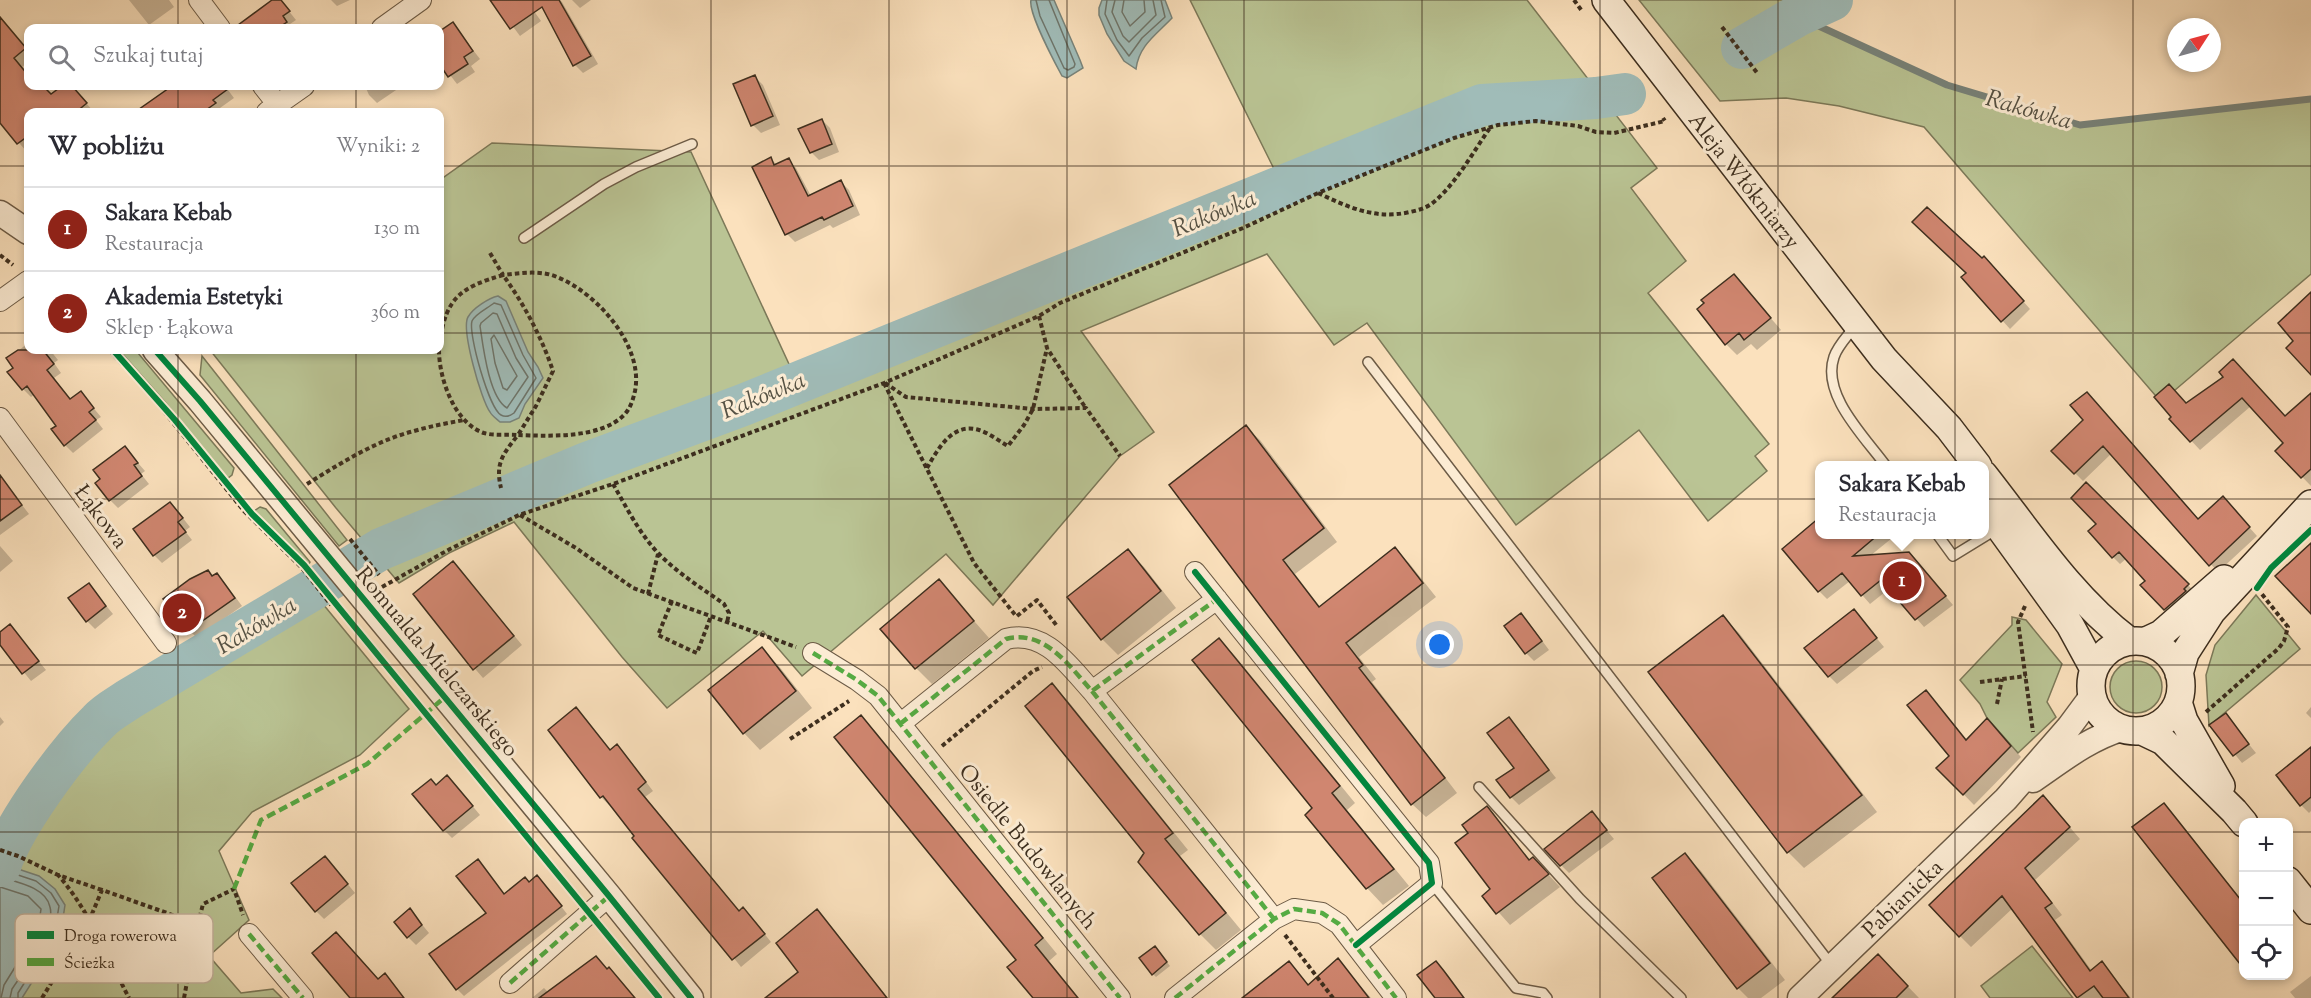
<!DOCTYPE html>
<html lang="pl">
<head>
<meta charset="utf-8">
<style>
  :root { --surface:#fff; --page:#f7f7f7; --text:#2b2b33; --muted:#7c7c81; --line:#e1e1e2; --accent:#8f2418 }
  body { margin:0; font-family:"Sorts Mill Goudy",serif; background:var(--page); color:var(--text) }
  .controls { position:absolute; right:18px; bottom:18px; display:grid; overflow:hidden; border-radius:12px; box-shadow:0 3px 9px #0003 }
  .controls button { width:54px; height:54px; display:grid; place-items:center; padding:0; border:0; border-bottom:2px solid var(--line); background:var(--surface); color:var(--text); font:30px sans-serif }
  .compass { position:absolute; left:2167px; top:18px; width:54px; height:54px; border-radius:50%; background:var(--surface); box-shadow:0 3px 9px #0003; rotate:54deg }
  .you { position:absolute; left:1440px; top:645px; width:21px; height:21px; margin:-15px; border:4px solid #fff; border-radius:50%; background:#1a73e8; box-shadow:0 0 0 9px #1a73e833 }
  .badge { display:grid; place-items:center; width:39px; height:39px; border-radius:50%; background:var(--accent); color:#fff; font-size:20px; font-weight:700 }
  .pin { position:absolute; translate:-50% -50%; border:3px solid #fff; box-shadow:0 2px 6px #0006 }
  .popup { position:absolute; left:1815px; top:461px; width:174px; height:78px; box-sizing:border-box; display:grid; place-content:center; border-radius:12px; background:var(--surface); filter:drop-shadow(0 2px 4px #0005); font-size:20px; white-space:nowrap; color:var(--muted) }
  .popup b { font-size:22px; color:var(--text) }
  .popup::after { content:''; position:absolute; left:50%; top:100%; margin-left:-12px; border:12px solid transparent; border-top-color:var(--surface) }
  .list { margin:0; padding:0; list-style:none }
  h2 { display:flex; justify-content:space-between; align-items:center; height:78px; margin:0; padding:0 24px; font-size:26px }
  h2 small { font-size:20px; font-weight:400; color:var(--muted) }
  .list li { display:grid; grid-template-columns:39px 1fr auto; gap:18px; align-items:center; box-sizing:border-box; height:84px; padding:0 24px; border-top:2px solid var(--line) }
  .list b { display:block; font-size:22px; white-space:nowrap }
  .list p { margin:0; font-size:20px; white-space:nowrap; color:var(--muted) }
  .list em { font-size:20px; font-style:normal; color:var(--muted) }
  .icon { flex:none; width:33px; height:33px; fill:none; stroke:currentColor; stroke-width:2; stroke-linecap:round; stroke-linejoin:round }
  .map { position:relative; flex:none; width:2311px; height:998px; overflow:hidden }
  .search { position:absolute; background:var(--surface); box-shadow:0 3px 9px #0003; left:24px; top:24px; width:420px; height:66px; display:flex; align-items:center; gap:15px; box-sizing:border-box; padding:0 21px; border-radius:12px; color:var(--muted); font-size:22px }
  .panel { position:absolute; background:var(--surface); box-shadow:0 3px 9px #0003; left:24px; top:108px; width:420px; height:246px; border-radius:12px }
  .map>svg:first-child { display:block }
</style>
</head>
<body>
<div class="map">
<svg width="2311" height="998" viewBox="0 0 2311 998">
  <rect width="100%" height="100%" fill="#fbe1bd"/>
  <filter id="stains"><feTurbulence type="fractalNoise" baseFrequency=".00333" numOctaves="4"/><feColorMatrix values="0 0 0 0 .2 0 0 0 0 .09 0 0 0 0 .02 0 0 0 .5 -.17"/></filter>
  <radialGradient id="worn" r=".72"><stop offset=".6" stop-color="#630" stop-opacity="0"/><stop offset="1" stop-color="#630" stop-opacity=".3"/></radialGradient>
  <path fill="#bac494" stroke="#7c7959" stroke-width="1.5" d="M1190,0h337l130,168 -26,20 55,73 -38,32 121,151 -14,12 12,15 -59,50 -69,-91 -123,95 -149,-202 -33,22 -67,-91 -186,77 73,101 -34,24 -127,149 -47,-51 -144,122 -39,-45 -96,77 -45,-51 -108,-135 -65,31 -50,30 -63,-75 -126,-158h230v-170l52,-37 199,9 104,225 436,-178 49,-18z
    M1639,0h193l-34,16 149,69 133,40 231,-26v175l-150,128 -237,-275 -85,-21 -53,-8 -66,3z
    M119,350h16l3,3 96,115 -2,7 -4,3 -4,-3 -59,-73z
    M202,356l145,184 -8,6 -139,-171z
    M260,507l6,2 44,53 -1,2 -41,-37 -14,-16z
    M300,576l109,133 -49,46 -108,57 -33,39 30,69 -40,36 32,37 32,-4 9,9h-282v-170l82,-117 92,-54z
    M2256,595l44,54 -91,77 -3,-51 9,-30z
    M2012,617l14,3 36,44 -15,38 9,15 -38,36 -31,-35 -7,-14 -20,-24 52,-55z
    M2110 687a26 26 0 1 1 52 0a26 26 0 1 1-52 0Z
    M2032,946l41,52h-83l-9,-12z"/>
  <path fill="#a0bcb8" stroke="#78837a" stroke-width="1.5" d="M1031,0h23l26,60 3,8 -16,10 -5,-2c-7,-13 -34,-64 -31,-76z
    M1102,0h63l7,18c-15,16 -33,27 -36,51l-12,-8 -17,-27 -8,-19v-7z
    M498,296l8,5 22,51 10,15 5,11 -18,26 -6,14 -9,4h-10c-3,-3 -8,-6 -10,-10 -9,-12 -29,-83 -22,-95 5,-9 21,-19 30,-21z
    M0,863l39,13 16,13 10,16 -5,33 -38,60h-22z"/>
  <path fill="#0003" d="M129,0h40l5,7 -25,18z
    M274,0h6l16,20 -6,4 3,4h-37l-7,-9z
    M331,0h19l-13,6z
    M493,0h33l15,21 -21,15z
    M546,0h14l2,2 36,62 -15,9 -8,-8z
    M572,0h19l-11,8z
    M0,16l28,36v10l-6,5 6,8v11h9l2,2 3,-2 10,10 12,-10h7l23,26h-66l-1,40 -27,-31z
    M453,24l27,35 -9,7 4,6 -18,12 -17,-22v-29z
    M755,77l8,8 17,40 -19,8 -8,-8z
    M174,86h51l9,12 -14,10 2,4h-84z
    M365,86h37l-25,17 -8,-8z
    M822,120l8,8 9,24 -20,8 -8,-8z
    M771,159l6,6 11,-5 8,8 15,28 30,-14 8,8 11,25 -27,13 -3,-3 -35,17 -8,-8z
    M1982,260l10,6 38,43 -20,20 -47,-52z
    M1734,276l47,54 -24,20 -6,-6 -14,11 -11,-11z
    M28,343v7h22l8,10 -4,3 7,10 -7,5 17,22 10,-7 20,24 -5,3 7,9 -30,24 -8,-8 -7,-19 -23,-32 -4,3 -8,-8 -8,-21 -7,-9z
    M2225,377l61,41 25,-23v91l-34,-35 8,-8 -34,-37 -51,44 -29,-31z
    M2085,420l113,100 33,-13 26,29 -39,36 -107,-118 -28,27 -30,-30z
    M1246,427l14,13 77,102 -42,32 26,34 74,-59 14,14 27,34 -77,60 17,22 -4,3 85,111 -31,24 -14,-13 -241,-319z
    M125,448l20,23 -4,3 8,10 -31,24 -8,-8z
    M0,477l29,37 -29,21z
    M2086,484l109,108 -23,24 -30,-31 5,-4 -20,-23 -7,6 -7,-7 -15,-33z
    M178,512l12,15 -5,4 7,9 -30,23 -8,-8z
    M1820,534h77l-27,22 47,6 36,43 -29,22 -34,-39 -20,16 -20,-23 -23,18 -8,-8z
    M0,546l13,15 -13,11z
    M1127,551l17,16 32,41 -58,47 -16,-16z
    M453,563l69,82 -39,33 -44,-51z
    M208,572l5,5 3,-2 9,8 17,23 -45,32 -8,-8z
    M939,581l50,57 -57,46 -16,-16z
    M89,585l24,29 -18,15 -8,-8z
    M1854,611l30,36 -47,37 -8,-8z
    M1723,617l16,16 138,179 -73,56 -16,-16z
    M1529,623l20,27 -15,11 -8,-8z
    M10,626l36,44 -15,11 -31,-38v-9z
    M1219,640l16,16 120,147 -8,7 62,76 -26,19 -16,-17 -60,-73 7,-7z
    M761,649l17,16 34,43 -52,42 -16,-17 -34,-42z
    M1052,685l16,16 120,149 -8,6 61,74 -25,20 -16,-16 -60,-73 6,-8z
    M1926,692l41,49 30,-10 24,26 -47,48 -36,-37 13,-12z
    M2311,707v11l-5,-5z
    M576,709l35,42 6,-5 8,8 28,37 -8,6 95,115 11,5 20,25 -30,25 -130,-164 -2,2 -8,-8z
    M2225,715l31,38 -14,10 -31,-38z
    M0,717l4,5 -4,4z
    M861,717l15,15 181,222 -8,7 30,37h-44l-17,-38z
    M1509,719l47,59 -37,27 -8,-8 5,-28z
    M2311,765v46l-2,2 -8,-8z
    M455,785l25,30 -28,23 -8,-8 -8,-44z
    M2164,805l12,12 68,86v61z
    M1486,808l45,53 14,10 15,16 -50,38 -26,-29 8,-7 -22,-56z
    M2054,809l26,30 -45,41 27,35 -7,5 37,51 10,-8 29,35h-52l-66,-90 -42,39 -11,-11z
    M1592,813l22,26 -45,34 -8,-8z
    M1685,855l16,16 84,109 -24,18h-13l-10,-10z
    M478,861l27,34 25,-11h14l23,30 -103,82 -7,-7 31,-75z
    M333,866l22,27 -31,26 -8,-8z
    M410,910l19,23 -13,12 -8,-8z
    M817,911l13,14 58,73h-120l32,-26z
    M1159,952l11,14 -14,11 -3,-3z
    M1338,960l33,38h-127l45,-35 21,23z
    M1436,963l12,12 17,23h-29z
    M1894,972l25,26h-85z
    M2311,976v22h-16l-5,-6z
    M544,988l5,5 85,5h-102z"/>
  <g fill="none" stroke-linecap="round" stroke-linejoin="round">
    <path stroke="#6e756b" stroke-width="1.5" d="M1036,0l4,16 24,52 4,2 6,-3 1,-3 -26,-64
      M1107,0l-2,14 12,26 12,16 13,-18 23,-21 -4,-17
      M1115,0l-3,12 11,24 6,6 27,-27 -3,-15
      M1124,0l-2,12 8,14 15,-14 -1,-12
      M494,303l7,2 22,50 13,23 -22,35c-4,3 -8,5 -13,2 -12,-7 -33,-81 -29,-94 3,-7 16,-13 22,-18z
      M493,313l4,1 19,44 12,19 -21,31c-18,-10 -24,-62 -27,-82l1,-3z
      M494,335l23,41 -10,14 -4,-2 -8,-25 -4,-24z
      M0,869l36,12 15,12 8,13 -5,30 -36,57v5
      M0,877c16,5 46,10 50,30 6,22 -26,64 -38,82l-2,9
      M0,887l28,9 13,13 -3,21 -34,55 -3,13"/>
    <path stroke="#78837a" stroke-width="7" d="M1797,16l150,69 133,40 231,-26"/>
    <path stroke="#a0bcb8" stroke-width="42" d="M1742,48l55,-32 35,-16
      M0,866c14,-42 67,-114 99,-145 8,-9 20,-15 30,-22l252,-150 206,-86 156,-58 739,-300 114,-7 29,-4"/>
  </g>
  <path fill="#d08670" stroke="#3d2e1e" stroke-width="1.5" d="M272,0h9l9,11 -7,5 4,6 -9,6h-44z
    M490,0h69l32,56 -18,10 -31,-59 -32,22z
    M0,17l26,31 -12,10 14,17v11h15l8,8 11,-8h10l15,17 -11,9h-48v24l-11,8 -17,-21z
    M453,22l20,29 -9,6 4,7 -20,13 -8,-12v-34z
    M755,75l18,41 -22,10 -18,-42z
    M172,86h60l-19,14 3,3 -13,9h-68z
    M822,119l10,25 -22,9 -12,-24z
    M771,157l3,8 15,-7 19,38 33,-16 12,26 -29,14 -2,-3 -37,18 -33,-68z
    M1927,207l55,51 2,-2 40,45 -23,21 -40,-45 5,-4 -54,-51z
    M1734,274l37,44 -27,22 -5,-7 -14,12 -28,-36 7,-6 -3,-3z
    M2311,292v83l-25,-27 7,-7 -15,-18z
    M18,350h25l11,14 -7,6 23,29 11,-8 13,17 -5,4 7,8 -32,26 -13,-17 5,-3 -29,-40 -5,4 -15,-18 6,-4 -7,-10z
    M2233,359l52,57 26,-23v76l-10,9 -26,-27 8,-8 -41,-45 -52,44 -21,-23 2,-2 -17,-20 15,-13 17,19 37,-26 -4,-5z
    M2087,392l111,127 25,-23 27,31 -41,39 -106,-120 -29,28 -23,-23 32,-31 -13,-15z
    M1246,425l78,103 -41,32 36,47 76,-60 28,36 -77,60 17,22 -4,3 86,110 -34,27 -242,-320z
    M125,446l13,17 -4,2 8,11 -33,25 -14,-18 5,-4 -7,-9z
    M0,475l22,30 -22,16z
    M2086,482l103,102 -5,5 2,2 -22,19 -24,-25 5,-4 -26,-29 -7,6 -24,-27 8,-7 -25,-26z
    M170,502l13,16 -5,4 8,10 -33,24 -20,-27z
    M1820,517v17h59l-26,22 56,-4 37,44 -31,24 -34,-40 -20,16 -19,-23 -24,19 -36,-43z
    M2311,543v71l-36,-38z
    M1128,549l33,42 -60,49 -34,-43z
    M453,561l61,75 -41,34 -60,-76z
    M208,570l4,6 5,-3 18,25 -47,33 -25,-32 27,-20z
    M939,579l35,42 -59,48 -35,-40z
    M89,583l17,23 -20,16 -18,-24z
    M1854,609l23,29 -49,39 -24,-29z
    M1521,613l21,28 -17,13 -21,-28z
    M1723,615l139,180 -75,58 -139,-181z
    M10,624l29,37 -17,13 -22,-29v-13z
    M1219,638l121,148 -8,7 62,76 -28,20 -61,-74 7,-7 -120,-148z
    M762,647l34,44 -53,43 -35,-44z
    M1052,683l121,150 -8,6 61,74 -27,22 -61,-73 6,-9 -119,-147z
    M1926,690l40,50 21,-22 24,28 -48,49 -27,-27 13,-12 -42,-51z
    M576,707l34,43 7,-6 29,38 -8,7 101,122 4,-4 22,27 -33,26 -100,-122 2,-2 -31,-40 -3,2 -52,-68z
    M2226,713l23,31 -16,12 -24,-31z
    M861,715l182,223 -8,7 43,53h-45l-26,-31 9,-7 -182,-223z
    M1509,717l40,53 -39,28 -14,-18 18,-12 -27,-35z
    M2311,747v50l-11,9 -24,-31z
    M447,775l26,31 -30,25 -31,-37 19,-15 5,6z
    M2043,795l27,32 -45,41 27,35 -7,5 45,63 12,-10 27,37h-26l-9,-12 -17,12 -75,-102 -43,41 -30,-32z
    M2164,803l80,101v65l-112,-142z
    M1487,806l42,54 4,-3 16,17 -53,40 -14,-18 8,-7 -35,-46 13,-10 -6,-8z
    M1592,811l15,19 -47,36 -16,-17z
    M1685,853l85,110 -33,26 -85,-111z
    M325,856l23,28 -33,28 -24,-29z
    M478,859l26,35 21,-17 4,5 8,-7 25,31 -106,84 -27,-36 57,-41 -30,-37z
    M410,908l12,17 -15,13 -13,-16z
    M817,909l70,89h-122l33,-26 -22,-29z
    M336,932l42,47 7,-6 19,25h-54l-38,-45z
    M1155,946l12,16 -15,13 -13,-17z
    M1878,954l30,32 -12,12h-64z
    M596,956l11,13 2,-2 26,31h-96z
    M1338,958l31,40h-127l47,-37 19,24z
    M1436,961l8,10 20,27h-29l-18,-23z"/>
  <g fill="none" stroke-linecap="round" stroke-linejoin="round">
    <g stroke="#6c5b46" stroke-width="12">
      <path id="service" d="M524,238l80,-54 32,-17 56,-23
        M1855,326c-7,10 -17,19 -21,31 -13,38 31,80 52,109
        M1368,362l464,604
        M1937,534l16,22 44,-27
        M1479,787l101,112 101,99
        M1432,883l84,105 27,5 4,5"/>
    </g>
    <g stroke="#6c5b46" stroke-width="22">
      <path id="minor" d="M199,0l21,28
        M382,28l39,-28
        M263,86l15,19
        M267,112l37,-26
        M0,301l28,-20
        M0,418l166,225
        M1195,572l234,291 3,20 -76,62
        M813,653l44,27 21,16 242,302
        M1092,691l182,228
        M900,724l106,-85c39,-10 63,27 86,52l125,-92
        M249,934l54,64
        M510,983l99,-87
        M1175,998l99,-79 20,-10 28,4 17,11 57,74"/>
    </g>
    <g stroke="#6c5b46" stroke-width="27">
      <path id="tertiary" d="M0,213l28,19
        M155,350l45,51 409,495 82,102
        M2033,780c28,-19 55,-41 88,-51
        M1800,998l206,-199 63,-72 23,-31"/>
    </g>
    <g stroke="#3d2e1e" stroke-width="30">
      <path id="secondary" d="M1606,0l278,359 65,69 29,38
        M1984,475c45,57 86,121 145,166
        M1984,506l86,119 24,44
        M2146,641l15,-7 63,-55
        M2091 686a45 45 0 1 1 90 0a45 45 0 1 1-90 0Z
        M2179,674l6,-21 27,-42 99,-107
        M2178,702l6,19 37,65
        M2142,731l21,10 71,70 10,12
        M2288,881l23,29"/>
    </g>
    <path stroke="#3d2e1e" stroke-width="4" stroke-dasharray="4.5 3" stroke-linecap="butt" d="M1574,0l8,11
      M1722,27l36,47
      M1318,193c30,14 57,27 92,19 9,-2 17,-4 25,-11 22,-19 38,-49 55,-73
      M490,253l13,22c17,-2 38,-5 54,2 40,16 87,69 78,114 -2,9 -5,18 -11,24 -24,24 -75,21 -106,20 -15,19 -23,28 -17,53
      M0,255l13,10
      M1039,316l8,32 38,59
      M109,350l41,44 94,117 58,57 29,37
      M439,350c0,28 15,73 45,83 10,3 23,1 34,2l18,-29 17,-35c-11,-33 -29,-67 -50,-96 -41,12 -57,22 -63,66
      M884,383l90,180 42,53
      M885,383l21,14 127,12 53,-1 34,48
      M927,468c11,-19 25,-46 52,-38 10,3 20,11 29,16l16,-21 9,-16 14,-61
      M307,484c34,-21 68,-43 107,-53 17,-5 34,-8 50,-11
      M613,484c14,24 27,51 47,71 19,19 43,34 64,49l5,9 -2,10
      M520,515l56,33 57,40 163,59
      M350,539l29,36
      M382,587l68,-38 69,-34 94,-31 271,-101 155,-67 21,-13 183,-75 75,-35 136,-55 44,-13 38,-4 42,5 18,6 18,1 51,-12 -2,-3
      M648,594l10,-40
      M672,601l-14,34 34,16 5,2 14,-37
      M2025,606l-7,16 15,110
      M1017,616l20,-16 20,26
      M1980,682l46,-6
      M1997,704l5,-25
      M2206,712l73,-64 5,-7 4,-14 -27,-34
      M790,739l59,-38
      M942,746l91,-75 9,-4
      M0,850l18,6 40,19
      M102,890l-44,-15c31,35 49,81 71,123
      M1285,935l48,63
      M42,998l47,-77 13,-31 96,34 5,-20 31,-15 9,26
      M184,998l14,-74"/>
    <use href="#service" stroke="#fcecd4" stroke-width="9"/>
    <use href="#minor" stroke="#fcecd4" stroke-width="20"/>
    <use href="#tertiary" stroke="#fcecd4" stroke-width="24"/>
    <use href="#secondary" stroke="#fcecd4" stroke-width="27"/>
    <path stroke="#55ab43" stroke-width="4.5" stroke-dasharray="9 4.5" stroke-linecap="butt" d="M813,653l44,27 21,16 242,302
      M1092,691l182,228
      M900,724l106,-85c39,-10 63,27 86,52l125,-92
      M234,889l27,-69 106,-56 78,-67
      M249,934l54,64
      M510,983l99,-87
      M1175,998l99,-79 20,-10 28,4 17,11 57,74"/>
    <g stroke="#fcecd4" stroke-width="10">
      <path id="cycleway" d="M113,350l62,70 77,94 52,51 355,433
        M155,350l45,51 409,495 82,102
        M1195,572l234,291 3,20 -76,62
        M2257,588l14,-20 40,-38"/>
    </g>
    <use href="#cycleway" stroke="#00873e" stroke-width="6"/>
  </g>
  <path fill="none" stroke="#3d2e1e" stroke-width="1.5" stroke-opacity="0.55" d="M178,0v28M356,0v28M533,0v998M711,0v998M889,0v998M1067,0v998M1244,0v998M1422,0v998M1600,0v998M1778,0v998M1955,0v998M2133,0v998M178,86v26M356,86v26M0,166h28M440,166h1871M0,333h28M440,333h1871M178,350v648M356,350v648M0,499h2311M0,665h2311M0,832h2244M2288,832h23"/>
  <g text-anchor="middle" stroke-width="6" stroke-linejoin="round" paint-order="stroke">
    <g font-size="22" fill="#3d2e1e" stroke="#fcecd4">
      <text transform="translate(1745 180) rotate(52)" y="8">Aleja Włókniarzy</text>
      <text transform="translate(102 516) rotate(53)" y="8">Łąkowa</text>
      <text transform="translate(438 661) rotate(50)" y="8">Romualda Mielczarskiego</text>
      <text transform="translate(1029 846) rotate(51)" y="8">Osiedle Budowlanych</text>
      <text transform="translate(1902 898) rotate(-44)" y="8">Pabianicka</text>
    </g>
    <g font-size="24" font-style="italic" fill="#565244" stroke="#fcecd4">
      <text transform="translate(2029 109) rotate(16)" y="8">Rakówka</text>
      <text transform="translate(1214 213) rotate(-22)" y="8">Rakówka</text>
      <text transform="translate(763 395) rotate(-22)" y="8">Rakówka</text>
      <text transform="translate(256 625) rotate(-31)" y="8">Rakówka</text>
    </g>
  </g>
  <rect x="15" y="914" width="198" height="69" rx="9" fill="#fcecd4" stroke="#c3b39d" stroke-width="1.5"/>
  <rect x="27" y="931" width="27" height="8" fill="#00873e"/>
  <rect x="27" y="958" width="27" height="8" fill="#55ab43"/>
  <g font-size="16" fill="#3d2e1e">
    <text x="64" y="941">Droga rowerowa</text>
    <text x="64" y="968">Ścieżka</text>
  </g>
  <rect width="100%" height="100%" filter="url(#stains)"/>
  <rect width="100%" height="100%" fill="url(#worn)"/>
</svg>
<div class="controls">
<button>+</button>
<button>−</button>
<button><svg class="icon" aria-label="locate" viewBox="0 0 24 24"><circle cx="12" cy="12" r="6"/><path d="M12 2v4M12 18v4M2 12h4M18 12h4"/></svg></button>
</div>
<svg class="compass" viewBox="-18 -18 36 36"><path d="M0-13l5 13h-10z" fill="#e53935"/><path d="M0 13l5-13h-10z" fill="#7c7c81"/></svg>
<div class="you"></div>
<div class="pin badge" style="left:1902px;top:581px">1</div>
<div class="popup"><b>Sakara Kebab</b>Restauracja</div>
<div class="pin badge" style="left:182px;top:613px">2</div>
<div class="search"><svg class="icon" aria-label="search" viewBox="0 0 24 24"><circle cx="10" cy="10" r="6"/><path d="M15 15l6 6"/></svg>Szukaj tutaj</div>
<section class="panel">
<h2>W pobliżu<small>Wyniki: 2</small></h2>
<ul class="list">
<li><span class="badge">1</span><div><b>Sakara Kebab</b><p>Restauracja</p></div><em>130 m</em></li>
<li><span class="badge">2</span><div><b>Akademia Estetyki</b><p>Sklep · Łąkowa</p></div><em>360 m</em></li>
</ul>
</section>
</div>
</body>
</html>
